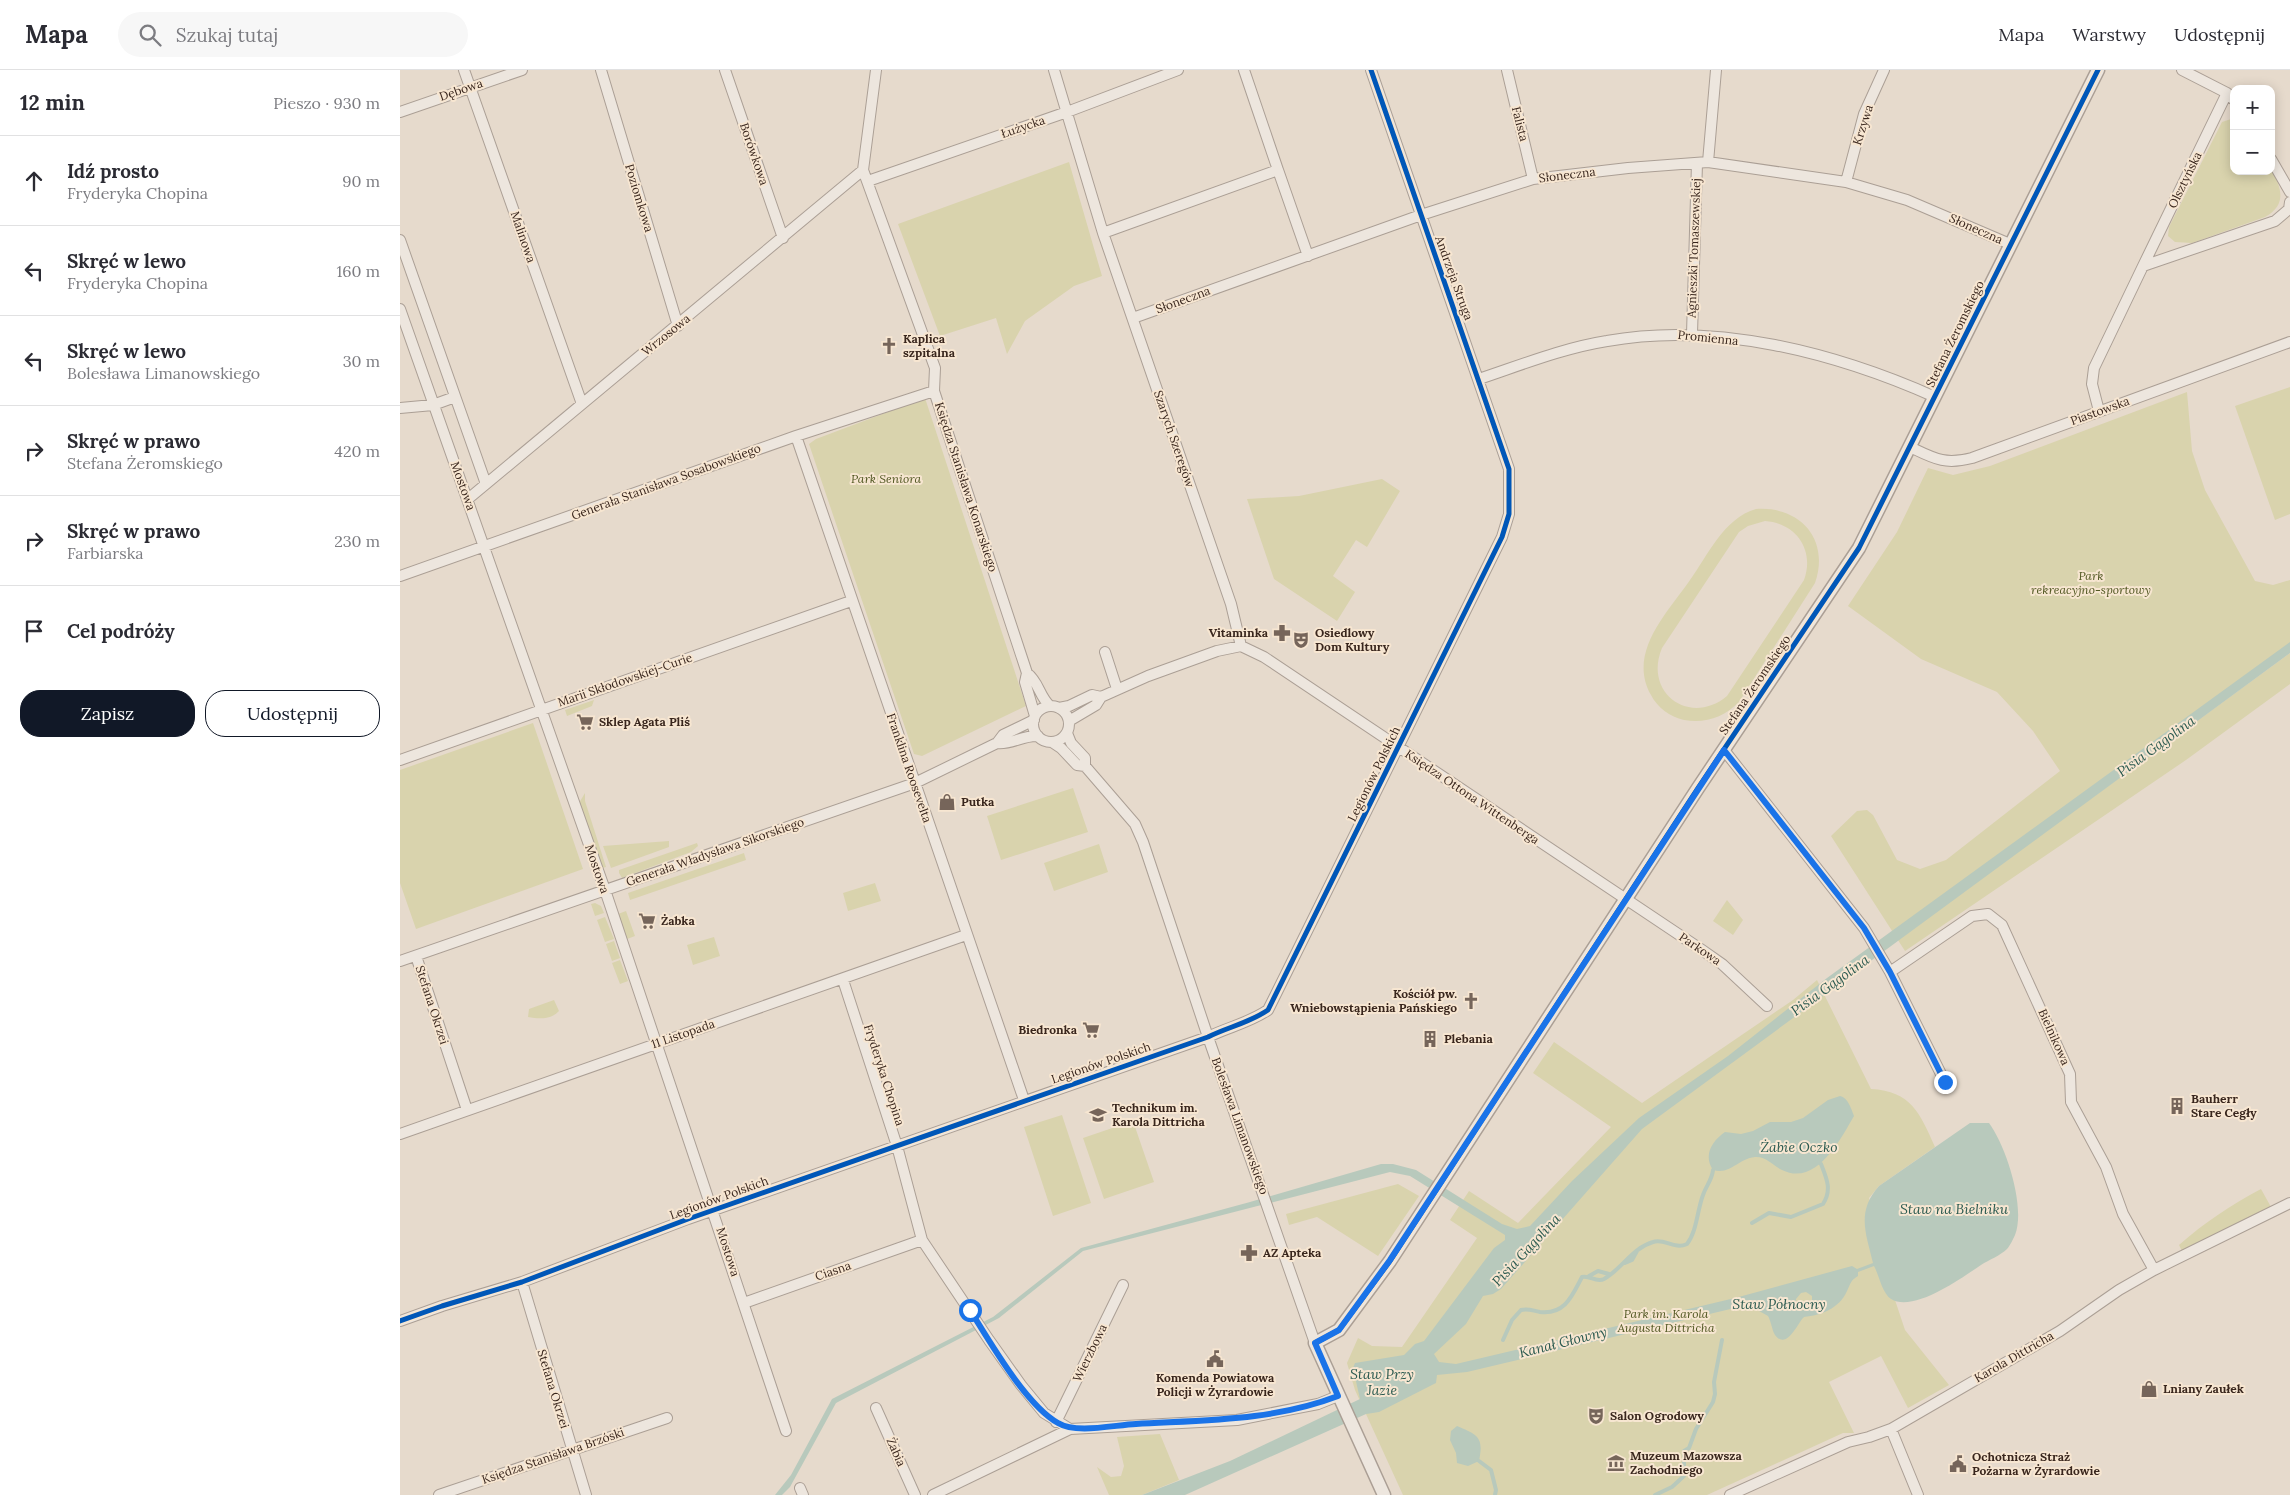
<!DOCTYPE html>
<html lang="pl">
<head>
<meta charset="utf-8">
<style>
  :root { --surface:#fff; --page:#f7f7f7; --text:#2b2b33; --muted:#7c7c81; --line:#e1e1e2; --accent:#111827 }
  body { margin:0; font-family:Lora,serif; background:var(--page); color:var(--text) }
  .controls { position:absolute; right:15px; top:15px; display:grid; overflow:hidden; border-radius:10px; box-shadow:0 2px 12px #0003 }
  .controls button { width:45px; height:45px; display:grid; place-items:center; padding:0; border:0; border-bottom:1px solid var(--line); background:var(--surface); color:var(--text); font:25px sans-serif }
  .stop { position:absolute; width:15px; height:15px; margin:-11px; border:4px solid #1a73e8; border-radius:50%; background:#fff }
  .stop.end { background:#1a73e8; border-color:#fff; box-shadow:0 1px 5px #0008 }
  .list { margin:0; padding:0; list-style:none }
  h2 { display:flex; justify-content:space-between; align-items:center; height:65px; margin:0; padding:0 20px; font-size:21px }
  h2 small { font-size:16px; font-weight:400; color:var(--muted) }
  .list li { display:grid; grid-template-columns:32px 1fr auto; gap:15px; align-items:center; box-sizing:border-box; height:90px; padding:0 20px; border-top:1px solid var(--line) }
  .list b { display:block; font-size:19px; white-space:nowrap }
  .list p { margin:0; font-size:16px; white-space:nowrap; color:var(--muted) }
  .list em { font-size:16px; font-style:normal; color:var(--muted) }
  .actions { display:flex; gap:10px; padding:15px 20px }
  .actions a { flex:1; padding:11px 0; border:1px solid var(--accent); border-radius:20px; text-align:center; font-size:18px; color:var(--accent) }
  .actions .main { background:var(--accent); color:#fff }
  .icon { flex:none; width:28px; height:28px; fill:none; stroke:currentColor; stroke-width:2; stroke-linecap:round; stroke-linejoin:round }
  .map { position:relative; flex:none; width:1890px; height:1425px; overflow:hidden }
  header { display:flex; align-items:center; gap:30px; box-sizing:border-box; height:70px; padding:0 25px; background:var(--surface); border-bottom:1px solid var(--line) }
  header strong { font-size:24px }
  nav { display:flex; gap:28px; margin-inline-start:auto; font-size:18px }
  .search { width:350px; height:45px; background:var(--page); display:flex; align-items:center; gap:12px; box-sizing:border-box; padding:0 18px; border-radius:28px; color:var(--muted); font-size:19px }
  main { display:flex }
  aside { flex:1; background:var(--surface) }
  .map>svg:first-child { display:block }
</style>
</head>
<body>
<header>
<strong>Mapa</strong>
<div class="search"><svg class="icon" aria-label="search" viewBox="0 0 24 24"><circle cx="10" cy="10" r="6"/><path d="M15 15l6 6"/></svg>Szukaj tutaj</div>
<nav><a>Mapa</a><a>Warstwy</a><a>Udostępnij</a></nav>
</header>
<main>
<aside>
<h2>12 min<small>Pieszo · 930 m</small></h2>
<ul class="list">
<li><svg class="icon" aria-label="ahead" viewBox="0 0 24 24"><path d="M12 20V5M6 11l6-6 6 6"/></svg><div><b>Idź prosto</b><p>Fryderyka Chopina</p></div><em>90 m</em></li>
<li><svg class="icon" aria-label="left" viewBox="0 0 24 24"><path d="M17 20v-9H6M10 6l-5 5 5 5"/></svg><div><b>Skręć w lewo</b><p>Fryderyka Chopina</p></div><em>160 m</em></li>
<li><svg class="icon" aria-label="left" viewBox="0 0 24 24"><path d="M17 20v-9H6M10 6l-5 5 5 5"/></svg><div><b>Skręć w lewo</b><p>Bolesława Limanowskiego</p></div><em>30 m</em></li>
<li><svg class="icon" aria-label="right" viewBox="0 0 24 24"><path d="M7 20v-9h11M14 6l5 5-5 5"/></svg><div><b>Skręć w prawo</b><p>Stefana Żeromskiego</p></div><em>420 m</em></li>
<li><svg class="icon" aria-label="right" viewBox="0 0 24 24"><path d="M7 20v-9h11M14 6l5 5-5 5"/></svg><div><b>Skręć w prawo</b><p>Farbiarska</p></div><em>230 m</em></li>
<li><svg class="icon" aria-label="arrive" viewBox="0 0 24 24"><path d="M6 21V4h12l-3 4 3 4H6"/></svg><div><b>Cel podróży</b></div></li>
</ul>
<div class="actions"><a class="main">Zapisz</a><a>Udostępnij</a></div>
</aside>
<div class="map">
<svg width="1890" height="1425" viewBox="0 0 1890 1425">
  <rect width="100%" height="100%" fill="#e6dacc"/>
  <path fill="#d9d3ad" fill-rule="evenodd" d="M1834,48v53h37v-2c11,19 16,36 -6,48l-73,26 -17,-1 -7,-6 1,-9 53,-105z
    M669,92l33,114 -28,10 -49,35 -18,33 -11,-36 -56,18 -42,-112z
    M1890,317v127l-15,6 -40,-114z
    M1787,322l5,59 13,39 50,91 18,4 17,-5v67l-205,156 205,-150v31l-104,76 -281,191 -74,-115 26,-25 10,-1 6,5 24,45 23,9 26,-9 114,-89 -27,-40 -36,-39 -76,-33 -73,-53 49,-74 31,-64 25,7 37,-9z
    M525,328l101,308 -104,50 -8,-2 -105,-310 7,-5z
    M982,409l18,12 -33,56 -11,-7 -23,36 22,16 -18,29 -63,-42 -27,-80 52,-3z
    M1356,439c45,-3 74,31 59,74l-76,119c-15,15 -34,22 -55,18 -14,-3 -27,-13 -33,-25 -24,-42 16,-82 39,-115 18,-25 34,-62 66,-71zM1365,451c31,2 50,29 39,59l-77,116c-37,31 -84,-3 -65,-48l77,-116 9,-6z
    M194,630l-2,6 -25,10 -2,-6z
    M133,653l50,146 -167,60 -16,-46v-113z
    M673,718l15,44 -87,28 -14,-44z
    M185,723v8l21,66 -4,1 -23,-65z
    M269,771v6l-58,21 -8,-22z
    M297,773l1,3 -7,6 -69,26 -3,-5v-3z
    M699,774l9,28 -54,19 -10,-28z
    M344,783l2,7 -116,40 -2,-7z
    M475,813l6,18 -33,10 -5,-18z
    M1327,830l16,20 -10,15 -20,-14z
    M195,833l6,3 3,7 -9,3 -4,-12z
    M226,841l9,25 -8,3 -9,-25z
    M205,847l9,22 -9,3 -8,-22z
    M314,867l6,19 -27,9 -6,-20z
    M214,871l6,17 -8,3 -6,-17z
    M220,890l8,21 -8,3 -8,-21z
    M1417,910l54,109c40,2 49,24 64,58l-56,39 -10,12 22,101 4,1 10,30 44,55 -41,23 -27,-52 -52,26 25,51h-11l-136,62h-304l-48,-105 -8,-27 11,-25 14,8 30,1 75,-109 -27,-18 19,-29 49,32 93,-96 -78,-54 21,-31 88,61 151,-103z
    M154,930l5,11c-8,9 -20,8 -31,6l1,-8z
    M662,1045l29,88 -38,13 -29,-89z
    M733,1051l21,61 -50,17 -21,-61z
    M998,1114l21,12 -41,60 -61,-39 -28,8 -3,-11z
    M1861,1119l10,18 -89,44 -3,-6c26,-23 52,-40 82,-56z
    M760,1364l19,46 -37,15h-33l-12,-28 14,10 10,-1 3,-10 -7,-29z"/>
  <path fill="#b8c9bc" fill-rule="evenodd" d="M1890,572v11l-648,476 -141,160 -8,5 -10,2 -17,28 -32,30 5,8 17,2 279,-66 117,-32 5,3 16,-6c-7,-30 -17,-51 6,-77l91,-63h19c17,23 37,84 26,112 -2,4 -5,11 -8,14 -6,6 -18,11 -26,16 -18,12 -67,48 -90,34 -9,-6 -12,-24 -17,-33l-16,6v4c-8,5 -7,7 -11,15 -8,18 -26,24 -43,26 -6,5 -17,34 -29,18 -3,-5 -4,-14 -7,-19l-16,-9 -9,-1 -276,66 -30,3 -1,8 -4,2 -53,27 -13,2 -181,81h-43l88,-34 130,-62 -7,-31 2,-5 49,-8 11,-11 9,-3 70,-93 11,-8v-5l-95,-59 -20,-4 -307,79 -84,67 -163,85 -46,84 -8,8h-7l16,-20 41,-76 161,-82 88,-69 169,-46 131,-38h12l23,6 86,54 15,5 13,-3 42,-45 67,-63 89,-62 99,-78zM1406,1222l6,4v6l-5,7 -7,2 -4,-3v-9l5,-6z
    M1440,1026c8,2 11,12 14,20 -14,24 -38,71 -72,54 -10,-5 -16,-14 -27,-13 -18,2 -24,18 -42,13 -10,-15 -1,-29 12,-38l16,2 12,-3 17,-9h21l12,-4 25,-18z
    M1057,1356c21,9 27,11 22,35l-11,5 -11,-3 -1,-10 -6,-13 1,-9z"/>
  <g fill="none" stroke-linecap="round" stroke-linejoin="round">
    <path stroke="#b8c9bc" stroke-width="4" d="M1352,1153l17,-10 22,4 32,-13c9,-14 4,-25 -2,-40
      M1225,1193l7,-3 5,-9
      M1189,1206l9,-5 11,3
      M1103,1270l9,-20 9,-10c8,-2 12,1 19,2 25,3 32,-16 42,-35 8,-2 14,6 22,2 18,-10 28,-31 49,-37 12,-4 21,8 34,2 10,-13 10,-33 16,-49 3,-9 9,-15 10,-25
      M1079,1391l12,9 5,20 -1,5
      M1255,1425l17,-8 12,-11v-25l5,-3 7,-19 17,-27 2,-8 -1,-12 8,-42"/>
    <g stroke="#ab9f95" stroke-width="12">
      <path id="minor" d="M64,0l118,334
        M201,0l77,256
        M325,0l58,168
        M476,0l-13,100 72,198 -1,23 93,282 -2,9 10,34
        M654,0l49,163 128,371 10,42
        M844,0l34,100
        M1107,0l26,109
        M1782,0l45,23 7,7
        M0,42l122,-42
        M1871,89l19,33
        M1308,92l8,-92
        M468,111l199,-69 111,-42
        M1446,112l18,-68 20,-44
        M703,163l175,-63 30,86
        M0,170l86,244
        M1743,196l84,-173
        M0,239l205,581 181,541
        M733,248l288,-103 112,-36 95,-11 80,-6 138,20 61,18 103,44
        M1292,264l5,-171
        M1079,309c42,-14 84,-31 128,-38 108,-20 229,12 328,56
        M0,338l33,-3 22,-8
        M1699,341l-7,-27 2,-16 49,-102 132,-45 14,-12 1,-7
        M396,366l228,664
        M1510,377c25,12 35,18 62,11l318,-116
        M68,429l395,-329
        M0,506l396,-140 138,-45
        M705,582l12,37
        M627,603c12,9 12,23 23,33
        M633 654a18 18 0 1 1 36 0a18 18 0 1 1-36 0Z
        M659,638l10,-2 23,-11 9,2 47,-21 69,-25 24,-5 23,11 438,293 20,14 45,42
        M669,651l27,-16 5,-8
        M667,663l4,10 14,15v8
        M652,672l9,6 16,17 8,1 50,58 8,18 65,195 107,306
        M597,673c14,2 26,-8 41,-7
        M1324,680l140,178 26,44 55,110
        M0,690l451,-159
        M16,886l51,154
        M0,891l515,-178 82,-40 6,-8 31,-15
        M1490,902l82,-56 16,-2 14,11 68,149 1,28 35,65 17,47 31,56
        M443,910l54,166 25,94 67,100 32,45 23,28 26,16 167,-9 81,-16 20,-8
        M0,1064l566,-199
        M122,1212l64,213
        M344,1233l178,-63
        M0,1251l42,-15 80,-24 166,-63 520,-182c20,-10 41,-14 60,-27l234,-473 7,-23v-45l-138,-399
        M476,1338l39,87
        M656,1352l67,-137
        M1491,1359l27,66
        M400,1418l3,7
        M39,1425l228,-77
        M533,1425l137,-66
        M1330,1425l118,-53 21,-5 22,-8 169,-98 59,-41 35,-20 136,-67"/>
    </g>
    <g stroke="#ab9f95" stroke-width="15">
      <path id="tertiary" d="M984,1425l-69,-152 24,-13 51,-69 308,-473 161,-240 239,-478"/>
    </g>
    <use href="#minor" stroke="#ede6de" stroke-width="10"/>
    <use href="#tertiary" stroke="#ede6de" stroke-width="12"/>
    <g stroke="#f7e6d1" stroke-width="8">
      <path id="cycleway" d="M0,1251l42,-15 80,-24 166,-63 520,-182c20,-10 41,-14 60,-27l234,-473 7,-23v-45l-138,-399
        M915,1273l24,-13 51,-69 308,-473 161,-240 239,-478"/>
    </g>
    <use href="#cycleway" stroke="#0057b8" stroke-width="5"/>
  </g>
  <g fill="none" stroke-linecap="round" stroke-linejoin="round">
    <path stroke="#1a73e8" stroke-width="6" d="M570,1240c20,32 56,95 88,113 18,11 56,2 78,1 68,-4 137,-3 202,-28l-23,-53 24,-13 51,-70 334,-510 140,178 26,44 55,110"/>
  </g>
  <defs>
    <g id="church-bare" transform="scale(1.35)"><path d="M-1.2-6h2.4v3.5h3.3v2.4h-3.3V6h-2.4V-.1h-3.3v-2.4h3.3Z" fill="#76655a" stroke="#f7e6d1" stroke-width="2.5" paint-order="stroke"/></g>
    <g id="pharmacy-bare" transform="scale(1.35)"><path d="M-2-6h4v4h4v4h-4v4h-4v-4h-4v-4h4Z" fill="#76655a" stroke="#f7e6d1" stroke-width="2.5" paint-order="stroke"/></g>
    <g id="theatre-bare" transform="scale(1.35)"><path d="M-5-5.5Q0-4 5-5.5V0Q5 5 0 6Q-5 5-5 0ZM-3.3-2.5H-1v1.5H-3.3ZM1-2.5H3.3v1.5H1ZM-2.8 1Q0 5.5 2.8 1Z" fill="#76655a" stroke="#f7e6d1" stroke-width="2.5" paint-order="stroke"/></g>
    <g id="supermarket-bare" transform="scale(1.35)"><path d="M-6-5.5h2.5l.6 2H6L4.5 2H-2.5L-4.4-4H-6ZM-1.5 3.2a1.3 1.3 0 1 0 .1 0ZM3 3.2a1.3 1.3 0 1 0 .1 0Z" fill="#76655a" stroke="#f7e6d1" stroke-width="2.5" paint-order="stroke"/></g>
    <g id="shop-bare" transform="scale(1.35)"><path d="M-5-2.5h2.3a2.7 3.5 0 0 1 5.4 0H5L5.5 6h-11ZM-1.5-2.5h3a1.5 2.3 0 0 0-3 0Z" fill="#76655a" stroke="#f7e6d1" stroke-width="2.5" paint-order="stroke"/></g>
    <g id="building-bare" transform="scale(1.35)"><path d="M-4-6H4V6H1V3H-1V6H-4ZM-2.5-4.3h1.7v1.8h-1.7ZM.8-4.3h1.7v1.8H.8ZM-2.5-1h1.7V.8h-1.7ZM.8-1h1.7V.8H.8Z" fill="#76655a" stroke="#f7e6d1" stroke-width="2.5" paint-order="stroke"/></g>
    <g id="school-bare" transform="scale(1.35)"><path d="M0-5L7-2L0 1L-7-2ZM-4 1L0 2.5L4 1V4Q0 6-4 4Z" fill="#76655a" stroke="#f7e6d1" stroke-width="2.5" paint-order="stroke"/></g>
    <g id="civic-bare" transform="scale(1.35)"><path d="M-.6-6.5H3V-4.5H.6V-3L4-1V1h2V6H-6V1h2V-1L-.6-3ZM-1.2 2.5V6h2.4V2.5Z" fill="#76655a" stroke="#f7e6d1" stroke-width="2.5" paint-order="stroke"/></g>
    <g id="museum-bare" transform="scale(1.35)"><path d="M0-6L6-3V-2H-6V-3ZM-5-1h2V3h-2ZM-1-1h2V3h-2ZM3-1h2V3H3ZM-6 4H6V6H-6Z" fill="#76655a" stroke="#f7e6d1" stroke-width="2.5" paint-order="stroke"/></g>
  </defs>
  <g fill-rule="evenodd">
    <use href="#church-bare" x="489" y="276"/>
    <use href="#pharmacy-bare" x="882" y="563"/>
    <use href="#theatre-bare" x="901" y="570"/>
    <use href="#supermarket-bare" x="185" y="652"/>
    <use href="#shop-bare" x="547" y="732"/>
    <use href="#supermarket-bare" x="247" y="851"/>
    <use href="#church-bare" x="1071" y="931"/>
    <use href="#supermarket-bare" x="691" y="960"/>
    <use href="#building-bare" x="1030" y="969"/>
    <use href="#building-bare" x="1777" y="1036"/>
    <use href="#school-bare" x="698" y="1045"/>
    <use href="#pharmacy-bare" x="849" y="1183"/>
    <use href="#civic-bare" x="815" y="1289"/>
    <use href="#shop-bare" x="1749" y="1319"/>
    <use href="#theatre-bare" x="1196" y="1346"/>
    <use href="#museum-bare" x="1216" y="1393"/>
    <use href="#civic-bare" x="1558" y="1394"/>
  </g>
  <g text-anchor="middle" stroke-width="4" stroke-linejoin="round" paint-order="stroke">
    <g font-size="12" fill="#39261d" stroke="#f7e6d1">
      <text transform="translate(61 20) rotate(-19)" y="4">Dębowa</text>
      <text transform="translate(1120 54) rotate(76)" y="4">Falista</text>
      <text transform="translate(1463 55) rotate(-72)" y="4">Krzywa</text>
      <text transform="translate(623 57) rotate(-19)" y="4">Łużycka</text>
      <text transform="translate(354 84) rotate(71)" y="4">Borówkowa</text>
      <text transform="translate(1167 105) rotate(-7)" y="4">Słoneczna</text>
      <text transform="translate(1785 110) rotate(-64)" y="4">Olsztyńska</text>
      <text transform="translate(239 128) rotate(73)" y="4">Poziomkowa</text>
      <text transform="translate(1576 159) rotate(24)" y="4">Słoneczna</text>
      <text transform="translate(123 167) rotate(71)" y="4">Malinowa</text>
      <text transform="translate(1294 178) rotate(-88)" y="4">Agnieszki Tomaszewskiej</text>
      <text transform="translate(1054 208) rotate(70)" y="4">Andrzeja Struga</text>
      <text transform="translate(783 230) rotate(-20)" y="4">Słoneczna</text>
      <text transform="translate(1555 264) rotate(-64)" y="4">Stefana Żeromskiego</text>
      <text transform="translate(266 265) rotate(-39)" y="4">Wrzosowa</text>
      <text transform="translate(1308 268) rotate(6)" y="4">Promienna</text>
      <text transform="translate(1700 341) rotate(-20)" y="4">Piastowska</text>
      <text transform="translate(774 369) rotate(71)" y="4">Szarych Szeregów</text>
      <text transform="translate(266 412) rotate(-20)" y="4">Generała Stanisława Sosabowskiego</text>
      <text transform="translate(63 416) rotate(70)" y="4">Mostowa</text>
      <text transform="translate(566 417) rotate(72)" y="4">Księdza Stanisława Konarskiego</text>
      <text transform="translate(225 610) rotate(-19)" y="4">Marii Skłodowskiej-Curie</text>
      <text transform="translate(1355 615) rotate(-56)" y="4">Stefana Żeromskiego</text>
      <text transform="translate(509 698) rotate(71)" y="4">Franklina Roosevelta</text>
      <text transform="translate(974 704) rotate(-64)" y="4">Legionów Polskich</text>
      <text transform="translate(1072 727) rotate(34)" y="4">Księdza Ottona Wittenberga</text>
      <text transform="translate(315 782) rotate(-19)" y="4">Generała Władysława Sikorskiego</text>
      <text transform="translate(197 799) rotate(71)" y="4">Mostowa</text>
      <text transform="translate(1300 879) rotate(34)" y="4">Parkowa</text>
      <text transform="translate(32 935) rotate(72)" y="4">Stefana Okrzei</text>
      <text transform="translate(283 964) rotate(-19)" y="4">11 Listopada</text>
      <text transform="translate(1654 967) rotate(66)" y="4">Bielnikowa</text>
      <text transform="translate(701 993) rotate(-19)" y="4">Legionów Polskich</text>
      <text transform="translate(484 1005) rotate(72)" y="4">Fryderyka Chopina</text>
      <text transform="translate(840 1056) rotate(70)" y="4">Bolesława Limanowskiego</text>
      <text transform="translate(319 1128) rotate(-20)" y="4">Legionów Polskich</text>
      <text transform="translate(328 1182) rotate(72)" y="4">Mostowa</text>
      <text transform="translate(433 1201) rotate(-19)" y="4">Ciasna</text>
      <text transform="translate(690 1283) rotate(-64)" y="4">Wierzbowa</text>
      <text transform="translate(1614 1287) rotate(-30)" y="4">Karola Dittricha</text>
      <text transform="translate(153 1319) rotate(73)" y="4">Stefana Okrzei</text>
      <text transform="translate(496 1382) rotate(66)" y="4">Żabia</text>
      <text transform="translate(153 1386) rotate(-19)" y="4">Księdza Stanisława Brzóski</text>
    </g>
    <g font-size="12" font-weight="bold" fill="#39261d" stroke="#f7e6d1" text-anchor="start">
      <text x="503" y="273">Kaplica<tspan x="503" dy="14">szpitalna</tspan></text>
      <text x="868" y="567" text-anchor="end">Vitaminka</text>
      <text x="915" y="567">Osiedlowy<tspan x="915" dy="14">Dom Kultury</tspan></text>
      <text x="199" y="656">Sklep Agata Pliś</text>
      <text x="561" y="736">Putka</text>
      <text x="261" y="855">Żabka</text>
      <text x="1057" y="928" text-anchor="end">Kościół pw.<tspan x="1057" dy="14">Wniebowstąpienia Pańskiego</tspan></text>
      <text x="677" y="964" text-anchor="end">Biedronka</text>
      <text x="1044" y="973">Plebania</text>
      <text x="1791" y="1033">Bauherr<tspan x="1791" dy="14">Stare Cegły</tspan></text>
      <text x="712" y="1042">Technikum im.<tspan x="712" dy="14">Karola Dittricha</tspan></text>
      <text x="863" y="1187">AZ Apteka</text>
      <text x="815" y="1312" text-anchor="middle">Komenda Powiatowa<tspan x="815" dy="14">Policji w Żyrardowie</tspan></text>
      <text x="1763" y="1323">Lniany Zaułek</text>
      <text x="1210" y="1350">Salon Ogrodowy</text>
      <text x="1230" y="1390">Muzeum Mazowsza<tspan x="1230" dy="14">Zachodniego</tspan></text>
      <text x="1572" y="1391">Ochotnicza Straż<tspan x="1572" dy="14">Pożarna w Żyrardowie</tspan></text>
    </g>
    <g font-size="12" font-style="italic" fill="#515722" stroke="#f7e6d1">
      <text x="486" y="413">Park Seniora</text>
      <text x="1691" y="510">Park<tspan x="1691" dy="14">rekreacyjno-sportowy</tspan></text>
      <text x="1266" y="1248">Park im. Karola<tspan x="1266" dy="14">Augusta Dittricha</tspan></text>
    </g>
    <g font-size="14" font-style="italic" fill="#2b5a50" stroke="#f7e6d1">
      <text transform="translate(1756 676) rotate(-36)" y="5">Pisia Gągolina</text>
      <text transform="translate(1430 915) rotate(-36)" y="5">Pisia Gągolina</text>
      <text x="1399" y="1082">Żabie Oczko</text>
      <text x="1554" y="1144">Staw na Bielniku</text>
      <text transform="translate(1126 1180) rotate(-47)" y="5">Pisia Gągolina</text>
      <text x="1379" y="1239">Staw Północny</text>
      <text transform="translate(1163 1272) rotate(-14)" y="5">Kanał Głowny</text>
      <text x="982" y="1309">Staw Przy<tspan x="982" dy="16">Jazie</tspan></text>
    </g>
  </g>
</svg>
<div class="controls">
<button>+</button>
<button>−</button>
</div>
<div class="stop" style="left:570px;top:1240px"></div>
<div class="stop end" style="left:1545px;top:1012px"></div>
</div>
</main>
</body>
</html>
